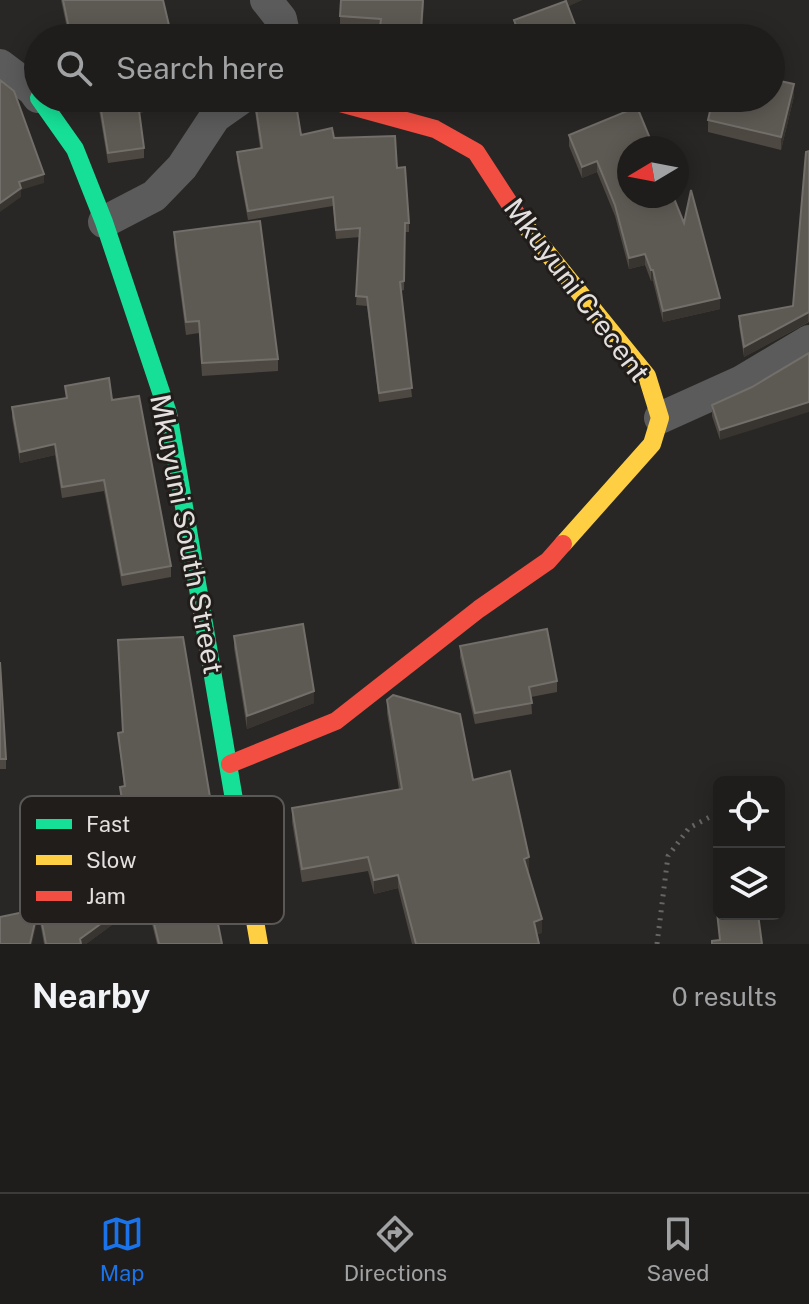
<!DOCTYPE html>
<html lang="en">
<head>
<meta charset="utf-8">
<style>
  :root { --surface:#1f1d1c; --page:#2c2a29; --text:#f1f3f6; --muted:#a1a2a3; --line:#3c3b3b; --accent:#1a73e8 }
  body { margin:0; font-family:"Public Sans",sans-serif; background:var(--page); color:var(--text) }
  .controls { position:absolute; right:24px; bottom:24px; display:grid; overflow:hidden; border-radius:12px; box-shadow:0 4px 20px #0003 }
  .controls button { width:72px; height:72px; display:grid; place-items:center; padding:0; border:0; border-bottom:2px solid var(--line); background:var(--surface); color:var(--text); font:40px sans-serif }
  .compass { position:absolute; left:617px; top:136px; width:72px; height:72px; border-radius:50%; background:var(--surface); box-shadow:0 4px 20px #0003; rotate:260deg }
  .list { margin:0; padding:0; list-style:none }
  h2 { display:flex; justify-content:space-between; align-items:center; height:104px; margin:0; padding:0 32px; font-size:34px }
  h2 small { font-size:26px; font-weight:400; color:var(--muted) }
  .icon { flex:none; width:44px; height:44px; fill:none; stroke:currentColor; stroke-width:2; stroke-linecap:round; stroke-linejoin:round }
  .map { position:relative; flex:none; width:809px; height:944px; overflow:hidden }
  .search { position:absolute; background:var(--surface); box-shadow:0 4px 20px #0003; left:24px; right:24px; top:24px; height:88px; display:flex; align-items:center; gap:20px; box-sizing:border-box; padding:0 28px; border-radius:44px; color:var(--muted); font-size:30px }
  .sheet { height:248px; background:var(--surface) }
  nav { display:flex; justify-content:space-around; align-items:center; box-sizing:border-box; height:112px; border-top:2px solid var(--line); background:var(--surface); font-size:22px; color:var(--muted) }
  nav a { display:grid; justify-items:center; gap:4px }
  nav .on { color:var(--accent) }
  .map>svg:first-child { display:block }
</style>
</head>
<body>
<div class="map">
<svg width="809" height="944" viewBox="0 0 809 944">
  <rect width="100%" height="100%" fill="#292725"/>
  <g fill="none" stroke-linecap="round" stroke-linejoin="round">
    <path stroke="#676665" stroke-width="5" stroke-dasharray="2 6" stroke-linecap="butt" d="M771,782l3,-2
      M657,944l11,-88 21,-28 30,-16"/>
    <path stroke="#5b5b5b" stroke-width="32" d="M266,0l15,19 4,19
      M0,65l33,25 5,7
      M104,222l50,-26 28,-29 33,-50 27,-19
      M660,418l82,-37 67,-40"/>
    <path stroke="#16e098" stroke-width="18" d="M39,98l36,51 29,73 64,191 69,404"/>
    <path stroke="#ffcf43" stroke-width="18" d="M519,218l128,158 13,42 -8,26 -89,100
      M237,817l22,127"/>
    <path stroke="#f24e42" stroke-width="18" d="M322,98l113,31 41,23 43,66
      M230,764l106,-43 143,-112 69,-48 15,-17"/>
  </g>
  <path fill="#4d4842" d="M61,0h102l9,38h-103z
    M424,0l-2,38h-42v-8l-40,-2v-12z
    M564,0h18l-14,6 12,32h-64l-2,-6v-12l51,-19z
    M794,96l-13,54 -73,-18v-12z
    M97,98h77v8l-35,7 5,35v10l-36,5z
    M255,102l46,33 33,3 63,30 12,55v9h-4l-1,58 -3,1 11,106 -33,5 -12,-96 -11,-1 4,-68 -24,2 -3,-33 -85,14 -11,-59v-9l23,-4 -5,-37z
    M569,135l60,13 91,161 -57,13 -10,-41h-2l-6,-16 -16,4 -14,-53 -18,-44 -15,6 -13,-32z
    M809,151v171l-65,35 -5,-31v-10l54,-10z
    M174,232l104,127v12l-76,5 -3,-43 -13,2 -12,-90z
    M65,386l47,14 59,166v11l-49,9 -18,-95 -42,7 -7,-43 -35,8 -8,-45v-11l54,-9z
    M752,387l-32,53 -8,-24v-11z
    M234,636l80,67 -67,26 -13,-81z
    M460,646l97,35v11l-26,5 1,17 -57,10 -15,-67z
    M0,662l6,97v10h-6z
    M387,700l86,80 56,91h-1l14,62 -6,1 3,10h-127l-14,-56 -24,6 -6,-23 -66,11 -10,-60v-14l107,-19 -12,-76z
    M118,733l92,73 -16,3v4l-9,2 11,85 26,44h-65l-11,-44 -60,44h-42l-5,-27v-9l49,-10v-13l39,-4 -5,-34v-9l5,-1 -7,-41v-9h4z"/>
  <path fill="#38342f" d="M567,0h15l-15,7z
    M794,84v12l-13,54v-13z
    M597,161v11l-15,6v-11z
    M44,174v9l-23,7v7l-21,15v-9l19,-21z
    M645,254v11l-16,4v-11z
    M651,270h2v11h-2z
    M720,298v11l-57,13v-11z
    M808,312v10l-64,35v-10z
    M809,402v10l-89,28v-10z
    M55,444v11l-35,8v-11z
    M314,691v12l-67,26v-13z
    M210,797v9l-16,3v-9z
    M529,857v14l-5,1v-13z
    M398,875v13l-24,6v-14z
    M146,891v9l-60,44h-6v-5z
    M38,909v9l-6,26h-2z
    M542,919v14l-8,2v-13z"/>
  <path fill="#5d5953" stroke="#726e69" stroke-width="2" d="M63,0h100l9,38h-101z
    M341,0h82l-2,28 -41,-1 1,-8 -41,-3z
    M566,1l14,37h-59l-7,-18z
    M771,79l23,5 -13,53 -73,-17 5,-22h58z
    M0,80l14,11 30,83 -25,8 2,6 -21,15z
    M99,98h66l-27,5 6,45 -36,5z
    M286,98h9l6,37 31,-7 2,10 61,-2 2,32 8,-1 4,56h-4l-1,58 -4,1 12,106 -33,5 -12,-96 -11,-1 4,-68 -24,2 -3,-33 -85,14 -11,-59 25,-4 -7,-46z
    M637,107l17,41h-25v48h44l11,27 7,-33 29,108 -57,13 -10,-41h-2l-6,-16 -16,4 -14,-53 -18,-44 -15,6 -13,-32z
    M809,151v161l-65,35 -5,-31 54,-10 13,-154z
    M260,221l18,138 -76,4 -3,-42 -13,1 -12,-90z
    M809,353v49l-89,28 -8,-25 40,-18z
    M109,378l3,22 27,-4 32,170 -49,9 -18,-95 -42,7 -7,-43 -35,8 -8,-45 55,-9 -2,-12z
    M303,624l11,67 -67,25 -13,-80z
    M547,629l10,52 -28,6 3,16 -57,10 -15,-67z
    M183,637l27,160 -16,3v4l-10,2 12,94 17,-2 9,46h-63l-13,-53 -66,48 1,5h-35l-7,-36 50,-10 -1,-13 40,-4 -6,-43 6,-1 -8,-50 5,-1 -7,-53 5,-1 -5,-92z
    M0,662l6,97h-6z
    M393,695l67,19 13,66 37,-9 19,86 -5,2 18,60 -8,3 5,22h-123l-18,-69 -24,5 -6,-23 -66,12 -10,-61 110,-19 -15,-89z
    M38,909l-8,35h-30v-27z
    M717,912h2v2h39l4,30h-50v-3l8,-1z"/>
  <g text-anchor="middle" stroke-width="6" stroke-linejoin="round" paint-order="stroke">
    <g font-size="28" fill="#e3e0df" stroke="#201d1b">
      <text transform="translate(577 290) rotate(53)" y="10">Mkuyuni Crecent</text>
      <text transform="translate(187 534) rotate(79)" y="10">Mkuyuni South Street</text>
    </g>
  </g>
  <rect x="20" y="796" width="264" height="128" rx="12" fill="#201d1b" stroke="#5a5856" stroke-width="2"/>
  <rect x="36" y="819" width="36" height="10" fill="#16e098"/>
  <rect x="36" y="855" width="36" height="10" fill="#ffcf43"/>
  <rect x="36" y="891" width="36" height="10" fill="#f24e42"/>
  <g font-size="22" fill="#e3e0df">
    <text x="86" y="832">Fast</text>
    <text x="86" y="868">Slow</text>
    <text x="86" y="904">Jam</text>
  </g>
</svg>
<div class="controls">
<button><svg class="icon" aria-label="locate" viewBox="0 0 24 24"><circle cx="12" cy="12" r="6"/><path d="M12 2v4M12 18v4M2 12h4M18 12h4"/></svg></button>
<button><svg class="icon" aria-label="layers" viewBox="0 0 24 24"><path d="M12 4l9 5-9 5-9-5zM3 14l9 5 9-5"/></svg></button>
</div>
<svg class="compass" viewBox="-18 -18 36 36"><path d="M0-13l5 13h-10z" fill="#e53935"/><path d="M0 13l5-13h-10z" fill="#a1a2a3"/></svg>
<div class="search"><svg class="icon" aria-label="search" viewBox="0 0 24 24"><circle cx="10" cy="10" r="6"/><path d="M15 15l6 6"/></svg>Search here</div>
</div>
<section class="sheet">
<h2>Nearby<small>0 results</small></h2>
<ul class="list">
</ul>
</section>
<nav>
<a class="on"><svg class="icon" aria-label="map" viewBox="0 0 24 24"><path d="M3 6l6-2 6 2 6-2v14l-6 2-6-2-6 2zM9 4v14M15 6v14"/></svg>Map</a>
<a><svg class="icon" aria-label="directions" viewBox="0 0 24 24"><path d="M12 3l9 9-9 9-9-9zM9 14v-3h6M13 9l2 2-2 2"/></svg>Directions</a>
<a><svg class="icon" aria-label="saved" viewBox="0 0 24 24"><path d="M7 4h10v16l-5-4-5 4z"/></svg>Saved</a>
</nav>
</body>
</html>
